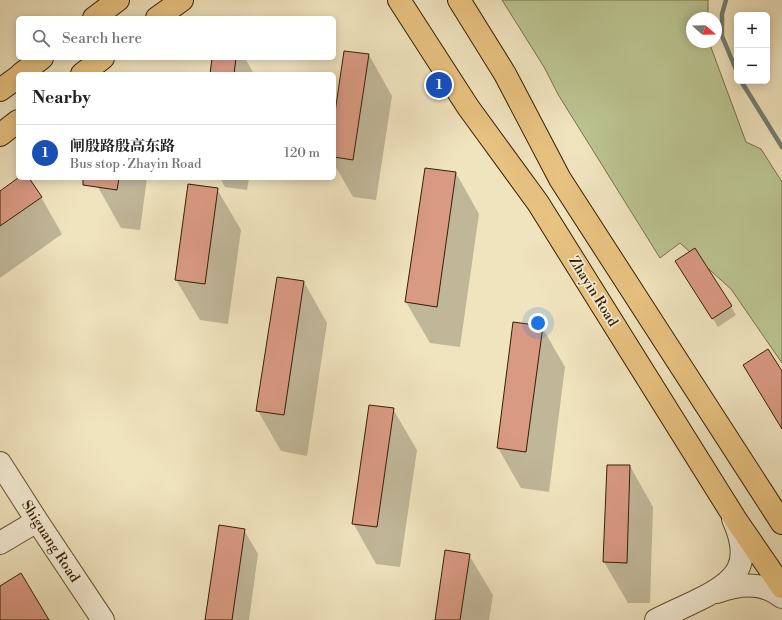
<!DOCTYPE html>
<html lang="en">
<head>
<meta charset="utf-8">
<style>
  :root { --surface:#fff; --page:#f6f6f6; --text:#202124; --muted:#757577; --line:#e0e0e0; --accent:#b45309 }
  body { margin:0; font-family:"Libre Bodoni","Noto Serif SC",serif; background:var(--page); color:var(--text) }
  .controls { position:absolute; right:12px; top:12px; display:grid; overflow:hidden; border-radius:6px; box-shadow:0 2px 10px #0003 }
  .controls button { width:36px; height:36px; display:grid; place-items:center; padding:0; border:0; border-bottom:1px solid var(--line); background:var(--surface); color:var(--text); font:20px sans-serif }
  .compass { position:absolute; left:686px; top:12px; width:36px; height:36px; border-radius:50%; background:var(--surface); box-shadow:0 2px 10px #0003; rotate:110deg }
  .you { position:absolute; left:538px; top:323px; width:14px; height:14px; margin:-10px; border:3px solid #fff; border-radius:50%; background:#1a73e8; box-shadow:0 0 0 6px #1a73e833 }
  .badge { display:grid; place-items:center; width:26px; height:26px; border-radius:50%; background:var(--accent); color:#fff; font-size:13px; font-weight:700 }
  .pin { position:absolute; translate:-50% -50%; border:2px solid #fff; box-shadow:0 1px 4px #0006 }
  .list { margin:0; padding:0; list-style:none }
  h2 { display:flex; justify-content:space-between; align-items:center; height:52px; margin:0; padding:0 16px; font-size:17px }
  h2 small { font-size:13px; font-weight:400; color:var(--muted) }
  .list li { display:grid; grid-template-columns:26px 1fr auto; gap:12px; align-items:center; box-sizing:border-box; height:56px; padding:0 16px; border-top:1px solid var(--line) }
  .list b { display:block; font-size:15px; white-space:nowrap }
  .list p { margin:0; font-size:13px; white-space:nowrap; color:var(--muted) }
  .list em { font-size:13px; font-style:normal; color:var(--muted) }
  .icon { flex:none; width:22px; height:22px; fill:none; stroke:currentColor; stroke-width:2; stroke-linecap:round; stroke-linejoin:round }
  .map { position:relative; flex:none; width:782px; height:620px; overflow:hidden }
  .search { position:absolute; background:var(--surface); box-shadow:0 2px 10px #0003; left:16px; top:16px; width:320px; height:44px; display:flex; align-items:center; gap:10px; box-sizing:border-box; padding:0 14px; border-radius:6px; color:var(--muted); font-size:15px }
  .panel { position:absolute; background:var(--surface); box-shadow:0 2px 10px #0003; left:16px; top:72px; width:320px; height:108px; border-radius:6px }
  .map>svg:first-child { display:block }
</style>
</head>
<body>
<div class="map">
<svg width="782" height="620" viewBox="0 0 782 620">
  <rect width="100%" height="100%" fill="#f0e4bf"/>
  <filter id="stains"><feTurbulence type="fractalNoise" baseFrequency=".005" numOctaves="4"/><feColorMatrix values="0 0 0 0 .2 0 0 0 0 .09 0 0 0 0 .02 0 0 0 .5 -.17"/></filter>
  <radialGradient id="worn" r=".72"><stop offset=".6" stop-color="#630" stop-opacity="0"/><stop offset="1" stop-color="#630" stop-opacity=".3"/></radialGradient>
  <path fill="#bbc491" stroke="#787249" d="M502,0h206v18h-16v24h17l37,100 15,7 21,33v181l-51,-74 -51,-46 -20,15 -101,-162 -15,-29z"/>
  <path fill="#0003" d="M369,55l23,41 -16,104 -23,-3 -19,-33v-38z
    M213,58h32l9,16h-43z
    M426,169l30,4 23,41 -19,133 -30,-4 -24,-41z
    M20,178h8l13,19 21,37 -62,44v-86z
    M96,178h51l-7,52 -19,-2 -23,-41z
    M220,178h29l-2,12 -22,-3z
    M217,189l24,41 -13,94 -28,-4 -24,-40z
    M695,250l41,65 -18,12 -36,-57z
    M278,278l26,4 23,41 -20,133 -26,-5 -23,-40z
    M542,327l23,40 -16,125 -28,-4 -23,-40z
    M393,409l24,41 -17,117 -24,-3 -23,-41z
    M630,466l23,41 -3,96h-22l-24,-41z
    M244,530l14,24 -9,66h-43z
    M469,555l24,40 -4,25h-53z"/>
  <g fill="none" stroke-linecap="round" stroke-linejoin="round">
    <path stroke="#757d72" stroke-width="4.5" d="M726,0l-4,14v22l15,36
      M741,81l41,66"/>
  </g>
  <path fill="#d99a83" stroke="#351f01" d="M344,51l25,3 -16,106 -19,-3v-38z
    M212,58h24l-2,16h-24z
    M425,168l31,4 -19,135 -32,-5z
    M18,178h11l13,19 -42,29v-35z
    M83,178h36l-2,12 -34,-5z
    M188,184l30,4 -13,96 -30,-4z
    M695,248l37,58 -20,13 -37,-58z
    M277,277l27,4 -20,134 -28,-4z
    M513,322l30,4 -17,126 -29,-4z
    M768,349l14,22v58l-39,-64z
    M369,405l25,3 -17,119 -25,-3z
    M607,465h23l-3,98 -24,-1z
    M219,525l26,4 -13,91h-27z
    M445,550l25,4 -10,66h-25z
    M21,573l28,47h-49v-34z"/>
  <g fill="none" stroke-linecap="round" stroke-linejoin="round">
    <g stroke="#645030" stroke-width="24">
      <path id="minor" d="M0,463l37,58 66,99
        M0,543l37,-22
        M717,592c22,-8 46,-11 65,5
        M656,620c14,-7 28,-13 42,-20 40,-19 55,-37 35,-81"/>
    </g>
    <g stroke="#351f01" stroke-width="24">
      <path id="major" d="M399,0l69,107 70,96 198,317 46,67
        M459,0l46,74 55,105 222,344
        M94,18l24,-18
        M157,18l25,-18
        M21,74l21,-16
        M82,74l21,-16
        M0,90l18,-13
        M0,135l18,-14"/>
    </g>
    <use href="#minor" stroke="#f5edd5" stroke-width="22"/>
    <use href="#major" stroke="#e8c280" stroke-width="22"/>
  </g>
  <g text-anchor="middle" stroke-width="3.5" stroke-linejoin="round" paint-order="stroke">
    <g font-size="14" fill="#351f01" stroke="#f5edd5">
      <text transform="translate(594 291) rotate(58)" y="5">Zhayin Road</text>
      <text transform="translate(51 541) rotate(57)" y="5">Shiguang Road</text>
    </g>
  </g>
  <rect width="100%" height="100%" filter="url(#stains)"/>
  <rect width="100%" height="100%" fill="url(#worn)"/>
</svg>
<div class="controls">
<button>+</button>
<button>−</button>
</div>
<svg class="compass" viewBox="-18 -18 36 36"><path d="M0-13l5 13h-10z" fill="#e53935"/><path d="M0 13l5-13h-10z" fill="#757577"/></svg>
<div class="you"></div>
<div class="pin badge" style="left:439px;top:85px;background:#1a4fb4">1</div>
<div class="search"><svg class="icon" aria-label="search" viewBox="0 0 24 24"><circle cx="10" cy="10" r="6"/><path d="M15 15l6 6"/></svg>Search here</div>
<section class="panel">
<h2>Nearby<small></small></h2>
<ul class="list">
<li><span class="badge" style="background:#1a4fb4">1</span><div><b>闸殷路殷高东路</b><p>Bus stop · Zhayin Road</p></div><em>120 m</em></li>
</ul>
</section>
</div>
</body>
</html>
